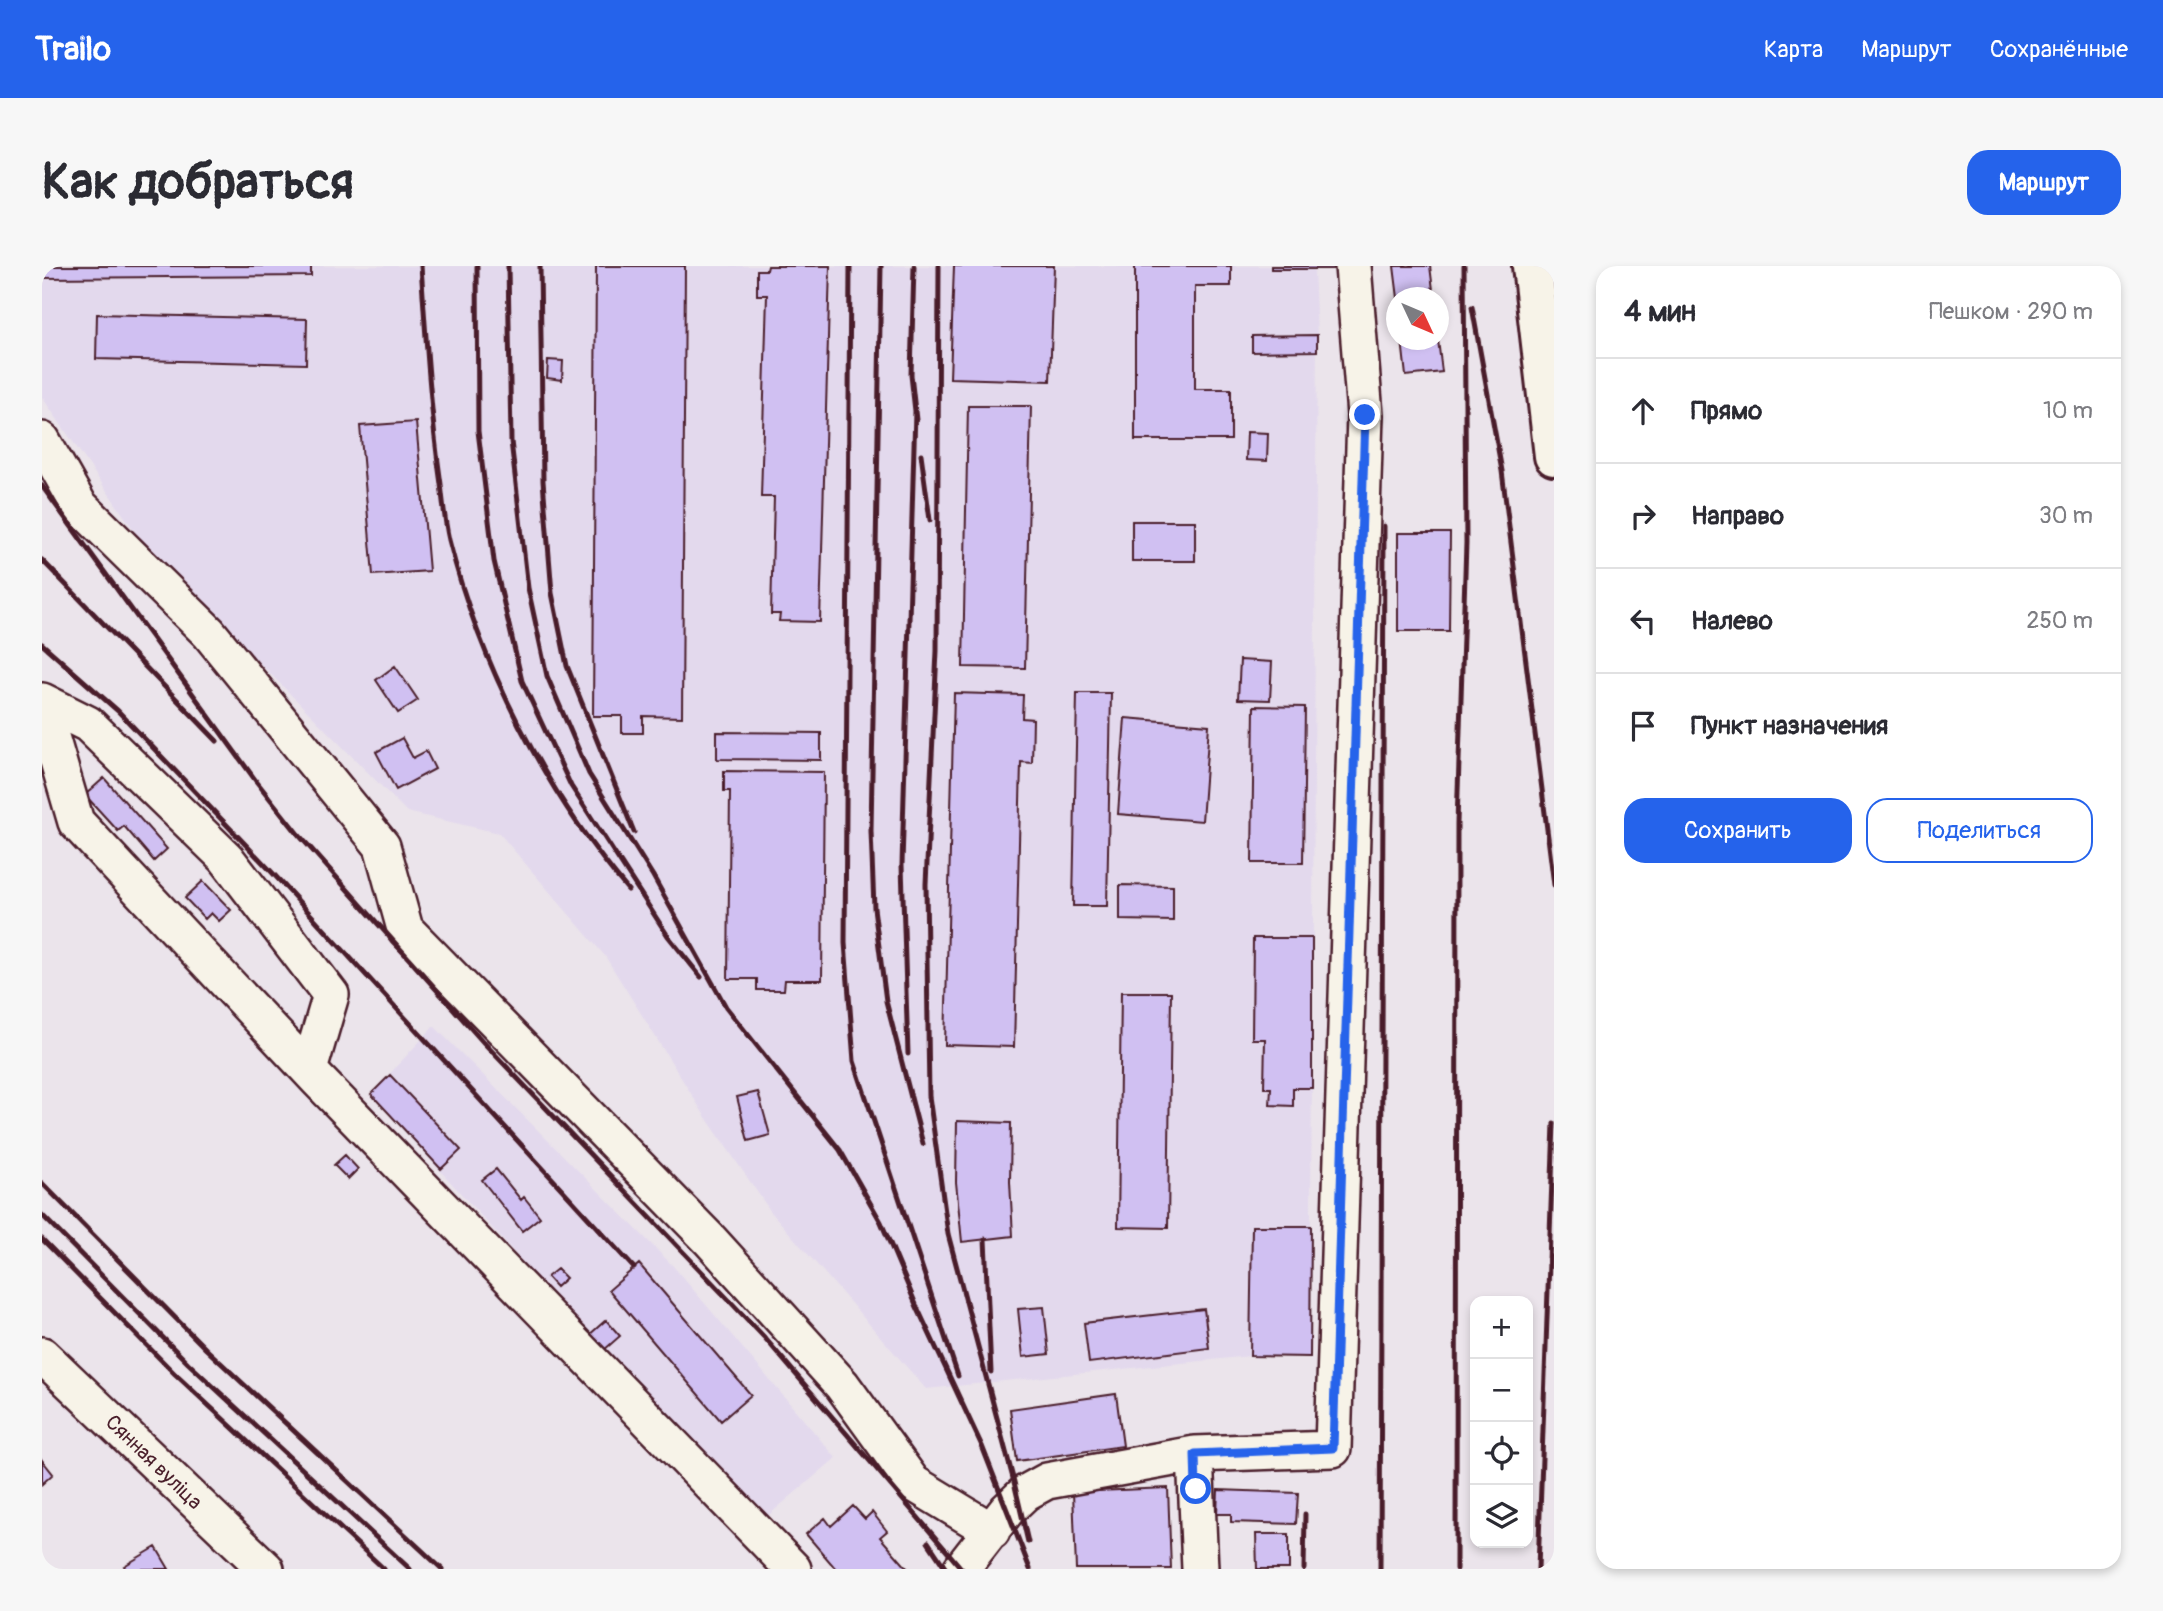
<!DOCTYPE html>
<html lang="ru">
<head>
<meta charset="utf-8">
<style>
  :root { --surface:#fff; --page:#f7f7f7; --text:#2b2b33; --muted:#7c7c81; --line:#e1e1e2; --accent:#2563eb }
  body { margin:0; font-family:Pangolin,sans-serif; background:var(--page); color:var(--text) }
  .controls { position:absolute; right:21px; bottom:21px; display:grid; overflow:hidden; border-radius:14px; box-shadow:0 4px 10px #0003 }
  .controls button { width:63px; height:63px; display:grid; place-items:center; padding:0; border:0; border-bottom:2px solid var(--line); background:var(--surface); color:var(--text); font:35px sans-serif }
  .compass { position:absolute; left:1344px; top:21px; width:63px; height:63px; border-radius:50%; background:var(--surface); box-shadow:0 4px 10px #0003; rotate:134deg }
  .stop { position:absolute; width:21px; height:21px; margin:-16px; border:5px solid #2563eb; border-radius:50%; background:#fff }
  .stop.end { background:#2563eb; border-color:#fff; box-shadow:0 2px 7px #0008 }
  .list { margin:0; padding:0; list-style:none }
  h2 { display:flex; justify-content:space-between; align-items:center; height:91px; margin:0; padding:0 28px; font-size:30px }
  h2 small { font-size:23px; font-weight:400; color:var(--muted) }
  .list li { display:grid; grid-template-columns:46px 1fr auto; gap:21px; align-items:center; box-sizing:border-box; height:105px; padding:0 28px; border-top:2px solid var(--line) }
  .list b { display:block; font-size:26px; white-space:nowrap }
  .list em { font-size:23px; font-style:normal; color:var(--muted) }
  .actions { display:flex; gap:14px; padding:21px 28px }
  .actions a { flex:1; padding:16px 0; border:2px solid var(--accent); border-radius:21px; text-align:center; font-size:24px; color:var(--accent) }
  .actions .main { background:var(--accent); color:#fff }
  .icon { flex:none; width:38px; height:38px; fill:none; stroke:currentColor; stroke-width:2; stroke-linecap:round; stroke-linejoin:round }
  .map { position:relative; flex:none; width:1512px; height:1303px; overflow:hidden; border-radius:21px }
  header { display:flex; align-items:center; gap:42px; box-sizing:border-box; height:98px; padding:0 35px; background:var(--accent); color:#fff }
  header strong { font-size:33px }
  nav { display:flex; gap:38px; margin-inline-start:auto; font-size:24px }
  .intro { display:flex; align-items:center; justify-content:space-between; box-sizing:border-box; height:168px; padding:0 42px }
  h1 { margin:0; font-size:49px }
  .button { padding:18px 32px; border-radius:21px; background:var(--accent); color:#fff; font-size:24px; font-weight:700 }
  main { display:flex; gap:42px; padding:0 42px }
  aside { flex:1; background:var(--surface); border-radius:21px; box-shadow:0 4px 10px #0003 }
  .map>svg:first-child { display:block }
</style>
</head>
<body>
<header>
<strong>Trailo</strong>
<nav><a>Карта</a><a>Маршрут</a><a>Сохранённые</a></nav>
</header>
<div class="intro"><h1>Как добраться</h1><a class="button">Маршрут</a></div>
<main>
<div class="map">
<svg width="1512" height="1303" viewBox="0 0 1512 1303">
  <rect width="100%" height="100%" fill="#ebe4eb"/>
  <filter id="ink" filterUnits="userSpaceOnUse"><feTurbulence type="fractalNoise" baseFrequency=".0143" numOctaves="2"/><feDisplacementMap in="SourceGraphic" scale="14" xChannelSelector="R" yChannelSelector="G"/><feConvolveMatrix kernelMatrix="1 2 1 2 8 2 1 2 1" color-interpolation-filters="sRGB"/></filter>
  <g filter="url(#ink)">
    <path fill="#e3d9ed" d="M0,0h1293v3l-21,1 3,65 -7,1022 -60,-1 -324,33 -155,-177 -66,-96 -100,-160 -106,-123 -92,-21 -260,-263 -105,-152z
      M392,760l239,240 163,192 -72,61 -161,-168 -232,-257z"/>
    <path fill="#d0c0f2" stroke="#4a1f2b" stroke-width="2" d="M0,0h269v10l-269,2z
      M554,0h89l-3,451 -39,-1v17h-21v-17h-29z
      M726,0h62l-10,356 -41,-1 1,-7h-9l3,-117h-13l6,-202h-10v-25h10z
      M912,0h100l-4,115 -100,-3z
      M1093,0h96v20h-36v103h36v51h-96z
      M1229,0h64v3h-64z
      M1352,0h36l4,32h-36z
      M55,48l210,5 -1,45 -210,-5z
      M1275,69v16l-65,1v-16z
      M1360,74h36l4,32 -36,4z
      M506,94l15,1 -1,19 -15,-2z
      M926,140h63l-6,262 -62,-1z
      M374,156l13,149 -56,4 -13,-149z
      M1205,166l21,1 -1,28 -21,-1z
      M1090,255h63v40h-63z
      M1356,267h52l-1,98h-51z
      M1198,394l32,2 -2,38 -32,-1z
      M353,400l23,34 -20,13 -22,-33z
      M912,427l69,2 -1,23 11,1 -1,44 -11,-1 -7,285 -69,-2z
      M1035,427h34l-4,213h-34z
      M1212,440l51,1 -2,156h-51z
      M1083,452l84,7 -7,96 -84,-7z
      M675,466l104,1v27l-104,-1z
      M360,472l11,20 13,-7 9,18 -39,21 -20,-38z
      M682,505l100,1 -2,208h-37l-1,10h-27v-11h-29l2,-188h-6z
      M62,512l63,71 -13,12 -30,-35 -6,5 -33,-36z
      M161,615l28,29 -12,11 -8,-8 -6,6 -20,-21z
      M1078,619l53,1v35l-53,-1z
      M1211,672h59v150h-19v18l-23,-1 1,-17h-7l1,-49h-13z
      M1079,726h50l-3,236 -50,-1z
      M348,809l71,75 -20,19 -70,-75z
      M716,826l12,43 -22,6 -11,-44z
      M915,855l54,2 -1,59 3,54 -51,6 -6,-60z
      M303,889l13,14 -10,10 -14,-14z
      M454,903l25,31 3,-3 16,20 -18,14 -40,-51z
      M1210,960h59l-1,131 -60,-1z
      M597,998l112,131 -30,26 -112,-131z
      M515,1003l9,9 -10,9 -9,-10z
      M1002,1041l5,47 -26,3 -5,-48z
      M1162,1043l5,39 -120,15 -5,-40z
      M564,1054l14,16 -17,15 -15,-15z
      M1074,1128l7,52 -106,15 -7,-52z
      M0,1194l11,14 -11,10z
      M1126,1222l3,81h-95l-3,-77z
      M1176,1224l80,3 -2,31 -65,-2v-8h-14z
      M811,1240l12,13 7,-7 15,19 -7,6 28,32h-72l-30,-35 19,-16 6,8z
      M1214,1268h33v35h-32z
      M114,1281l13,22h-43l-2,-3z"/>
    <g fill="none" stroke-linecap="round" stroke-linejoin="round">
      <g stroke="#4a1f2b" stroke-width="40">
        <path id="minor" d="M0,174l37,65 130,128 173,213 23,83 305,311 132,145 71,98 79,48
          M0,435l46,23 138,134 105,137 -22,75
          M0,440l34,116 242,258 475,489
          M0,1089l224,214
          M1153,1188l5,115
          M919,1303l46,-59 18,-17 22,-12 148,-27 138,-5 32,-1034 -12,-149"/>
      </g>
      <g stroke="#4a1f2b" stroke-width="44">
        <path id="major" d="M1490,0l22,190"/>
      </g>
      <use href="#minor" stroke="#f7f3e8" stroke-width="35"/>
      <use href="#major" stroke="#f7f3e8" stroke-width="38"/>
      <path stroke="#4a1f2b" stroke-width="5" d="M379,0c5,71 9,141 19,211 3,20 4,42 9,63 31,124 96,252 179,350
        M435,0l1,165 16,130 28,120 49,105 97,150 33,41
        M466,0l3,175 17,147 19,88 42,98 64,102 73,131 114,143 41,72 36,85 65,139 48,123
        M498,0l3,215 9,112 15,73 67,166
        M808,0l-5,677 9,118 104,315
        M839,0l-10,565 3,77 12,93 37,143
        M872,0l-3,109 5,45
        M897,0l-2,385 -11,233 3,212 19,138 66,248 14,60
        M1430,41l30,164 52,414
        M879,188l9,66
        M0,220l214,295 42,53 186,209 280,294 198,232
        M0,294l175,181
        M0,378l76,67 151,158 365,399
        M866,788l-6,-189 13,-454
        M0,917l164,166 236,220
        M0,949l146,148 222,206
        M0,973l133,135 209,195
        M943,973l6,133
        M886,1276l18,27
        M1262,1303l1,-55
        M1338,1303l4,-1043
        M1414,1303l1,-746 9,-280 -2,-277
        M1496,1303l16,-446"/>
    </g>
  </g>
  <g fill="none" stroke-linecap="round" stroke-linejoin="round" filter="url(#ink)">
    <path stroke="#2563eb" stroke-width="9" d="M1154,1223l-1,-35 138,-6 32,-1033"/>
  </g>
  <g text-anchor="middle" stroke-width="6" stroke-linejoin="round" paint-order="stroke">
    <g font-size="21" fill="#4a1f2b" stroke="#f7f3e8">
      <text transform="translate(112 1196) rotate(44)" y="7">Сянная вуліца</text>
    </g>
  </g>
</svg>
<div class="controls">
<button>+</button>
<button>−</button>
<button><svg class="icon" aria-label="locate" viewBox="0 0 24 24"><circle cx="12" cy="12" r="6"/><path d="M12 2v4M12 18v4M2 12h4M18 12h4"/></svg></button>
<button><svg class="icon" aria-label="layers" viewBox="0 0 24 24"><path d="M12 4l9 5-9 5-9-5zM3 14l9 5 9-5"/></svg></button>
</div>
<svg class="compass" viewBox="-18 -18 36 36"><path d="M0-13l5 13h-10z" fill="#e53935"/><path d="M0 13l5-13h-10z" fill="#7c7c81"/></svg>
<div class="stop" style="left:1154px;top:1223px"></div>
<div class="stop end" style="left:1323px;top:149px"></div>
</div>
<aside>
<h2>4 мин<small>Пешком · 290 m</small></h2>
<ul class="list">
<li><svg class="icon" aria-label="ahead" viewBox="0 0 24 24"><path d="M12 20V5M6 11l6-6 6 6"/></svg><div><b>Прямо</b></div><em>10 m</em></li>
<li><svg class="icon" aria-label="right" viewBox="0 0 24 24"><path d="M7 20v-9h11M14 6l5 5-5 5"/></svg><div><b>Направо</b></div><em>30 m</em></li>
<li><svg class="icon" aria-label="left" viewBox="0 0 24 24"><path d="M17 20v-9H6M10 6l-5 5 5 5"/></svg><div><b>Налево</b></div><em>250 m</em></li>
<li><svg class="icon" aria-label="arrive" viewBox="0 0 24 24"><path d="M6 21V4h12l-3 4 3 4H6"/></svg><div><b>Пункт назначения</b></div></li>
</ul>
<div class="actions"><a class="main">Сохранить</a><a>Поделиться</a></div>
</aside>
</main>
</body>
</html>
